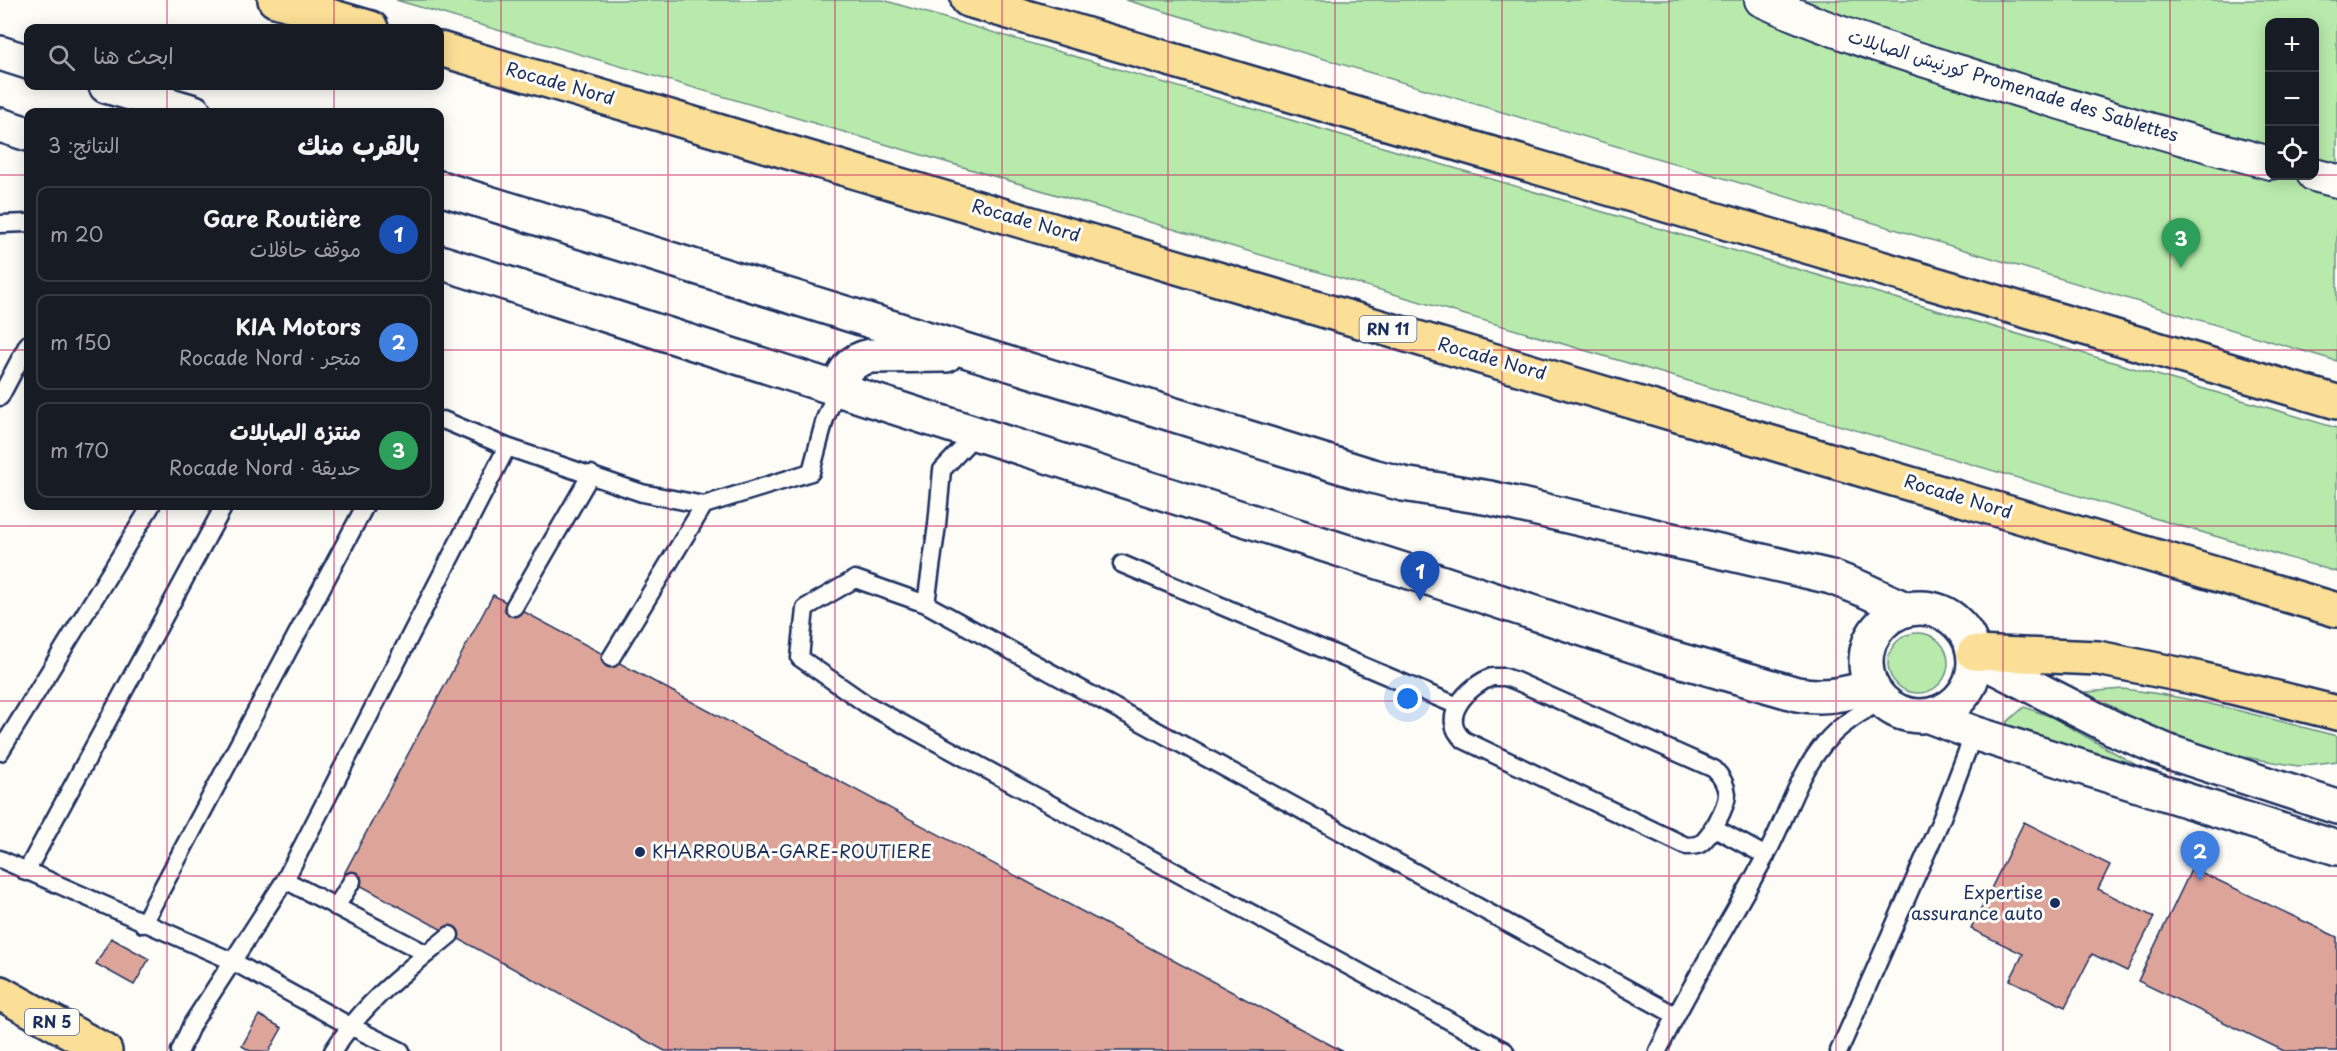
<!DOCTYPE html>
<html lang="ar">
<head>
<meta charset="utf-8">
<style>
  :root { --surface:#171b24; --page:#20242c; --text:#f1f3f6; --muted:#9ea1a6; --line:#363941; --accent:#d93025 }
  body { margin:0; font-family:"Playpen Sans","Playpen Sans Arabic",sans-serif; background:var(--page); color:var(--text); direction:rtl }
  .controls { position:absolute; right:18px; top:18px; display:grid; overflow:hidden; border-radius:12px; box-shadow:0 3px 15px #0003 }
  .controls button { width:54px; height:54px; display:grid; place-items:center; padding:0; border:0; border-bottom:2px solid var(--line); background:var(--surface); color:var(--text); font:30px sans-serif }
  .you { position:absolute; left:1408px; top:699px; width:21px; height:21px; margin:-15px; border:4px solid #fff; border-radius:50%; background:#1a73e8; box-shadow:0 0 0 9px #1a73e833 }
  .badge { display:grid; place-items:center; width:39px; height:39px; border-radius:50%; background:var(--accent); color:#fff; font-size:20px; font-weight:700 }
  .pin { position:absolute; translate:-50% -50px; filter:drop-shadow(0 2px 3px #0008) }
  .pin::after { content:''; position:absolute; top:32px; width:21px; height:18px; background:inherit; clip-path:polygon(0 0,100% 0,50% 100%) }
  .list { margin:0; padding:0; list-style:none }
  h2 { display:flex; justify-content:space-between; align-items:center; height:78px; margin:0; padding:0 24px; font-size:26px }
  h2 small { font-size:20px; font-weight:400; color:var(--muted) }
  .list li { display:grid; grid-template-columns:39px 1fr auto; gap:18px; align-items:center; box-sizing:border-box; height:96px; margin:0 12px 12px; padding:0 12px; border:2px solid var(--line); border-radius:12px }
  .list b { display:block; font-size:22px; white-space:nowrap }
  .list p { margin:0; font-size:20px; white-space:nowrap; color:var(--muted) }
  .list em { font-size:20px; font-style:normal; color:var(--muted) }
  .icon { flex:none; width:33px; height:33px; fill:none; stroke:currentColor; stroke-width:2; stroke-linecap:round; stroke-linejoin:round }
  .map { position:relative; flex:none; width:2337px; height:1051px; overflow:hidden; direction:ltr }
  .search { position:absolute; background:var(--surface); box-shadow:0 3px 15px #0003; left:24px; top:24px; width:420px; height:66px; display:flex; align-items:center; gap:15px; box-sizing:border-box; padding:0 21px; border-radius:12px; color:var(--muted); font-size:22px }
  .panel { position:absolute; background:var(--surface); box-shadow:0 3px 15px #0003; left:24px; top:108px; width:420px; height:402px; border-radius:12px; direction:rtl }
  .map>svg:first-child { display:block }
</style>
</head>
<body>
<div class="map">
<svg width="2337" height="1051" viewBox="0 0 2337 1051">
  <rect width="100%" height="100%" fill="#fdfcf7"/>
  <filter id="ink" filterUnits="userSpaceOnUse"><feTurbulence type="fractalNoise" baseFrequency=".0167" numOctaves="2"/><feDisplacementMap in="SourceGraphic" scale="12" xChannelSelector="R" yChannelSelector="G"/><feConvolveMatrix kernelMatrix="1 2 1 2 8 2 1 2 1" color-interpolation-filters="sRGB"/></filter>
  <g filter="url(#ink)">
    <path fill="#b8ebab" stroke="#6a8d84" stroke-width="1.5" fill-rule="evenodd" d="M396,0h487l1454,428v144z
      M1126,0h1211v361zM2270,22h44v154h-44z
      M1888 663a30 30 0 1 1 60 0a30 30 0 1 1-60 0Z
      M2123,689c73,8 143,29 214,47v25l-39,5 -84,-14 -65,-19 -63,-41z
      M2024,707l28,10 84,48 79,30 -207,-61 -1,-12z"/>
    <path fill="#dda499" stroke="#1b2f5e" stroke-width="1.5" d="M493,595l849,456h-677l-322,-175z
      M2024,822l86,43 -12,24 56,28 -27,54 -35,-17 -27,53 -55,-27 13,-26 -52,-25z
      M2192,868l145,69v114h-53l-146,-70z
      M111,938l38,21 -15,26 -38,-21z
      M259,1015l23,13 -13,23h-19l-8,-5z"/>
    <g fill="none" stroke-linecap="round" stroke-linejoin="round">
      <g stroke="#1b2f5e" stroke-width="21">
        <path id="lane" d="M0,224l28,-1
          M0,397l28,-53
          M440,421l3,-1 64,27 135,46 62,12 107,-33 14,-53 12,-29
          M1122,564l336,142
          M926,604l11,-79 5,-55 34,-36
          M514,607l77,-133
          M611,658l93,-153
          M1492,677h13l11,4 198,88c7,7 12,15 13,25 0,12 -17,44 -27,50 -5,2 -9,2 -14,2l-222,-106c-27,-22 5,-55 28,-63z
          M0,752l151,-246
          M1713,827l53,29
          M0,859l232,102 118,65 51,25
          M26,872l198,-366
          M285,880l142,74
          M336,907l16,-26
          M143,924l222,-418
          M180,1051l12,-27 93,-144 222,-433
          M333,1051c32,-50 72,-79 117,-116
          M1505,1051l-639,-347 -66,-46 5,-50 50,-29 71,25 749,411
          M1658,1051c32,-66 71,-128 106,-192 21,-37 32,-81 59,-114 15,-19 37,-32 58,-44
          M1839,1051l102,-231 33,-87"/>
      </g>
      <g stroke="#1b2f5e" stroke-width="36">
        <path id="street" d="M1761,0c67,31 136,52 206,74 100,32 201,61 303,89
          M2314,175l23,6"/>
      </g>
      <g stroke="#1b2f5e" stroke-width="38">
        <path id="secondary" d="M0,53l28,9
          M106,86l88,26
          M0,125l28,9
          M440,188l929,287 34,9 87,14 341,79 29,11 45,21
          M440,262l970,310 255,84 132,38c28,5 47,0 74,-7
          M837,390c7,-19 13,-30 34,-34l75,-1
          M1866 662a54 54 0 1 1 108 0a54 54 0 1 1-108 0Z
          M1975,657l142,73 52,22 168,55
          M1929,716l45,17 363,115"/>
      </g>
      <g stroke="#1b2f5e" stroke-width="38">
        <path id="highway" d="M275,0l96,28
          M968,0l1369,402
          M440,49l1897,561
          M1974,653l124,5 94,19 145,36
          M0,993l105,58"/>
      </g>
      <use href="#lane" stroke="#fdfcf7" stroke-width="16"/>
      <use href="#street" stroke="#fdfcf7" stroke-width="32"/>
      <use href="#secondary" stroke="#fdfcf7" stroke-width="33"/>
      <use href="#highway" stroke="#fbdf96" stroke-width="33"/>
    </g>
  </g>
  <path fill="none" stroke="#c2185b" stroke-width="1.5" stroke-opacity="0.55" d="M167,0v28M334,0v28M501,0v1051M668,0v1051M835,0v1051M1002,0v1051M1168,0v1051M1335,0v1051M1502,0v1051M1669,0v1051M1836,0v1051M2003,0v1051M2170,0v1051M167,86v26M334,86v26M0,175h28M440,175h1830M2314,175h23M0,350h28M440,350h1897M167,506v545M334,506v545M0,526h2337M0,701h2337M0,876h2337"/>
  <g fill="#1b2f5e" stroke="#fdfcf7" stroke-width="2">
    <circle cx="640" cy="852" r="6"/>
    <circle cx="2055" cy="903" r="6"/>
  </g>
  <g text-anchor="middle" stroke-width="6" stroke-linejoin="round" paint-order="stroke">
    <g fill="#fdfcf7" stroke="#5f6c8c" stroke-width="1.5">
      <rect x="1359.5" y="316" width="57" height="26" rx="4.5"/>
      <rect x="25" y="1009" width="54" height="26" rx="4.5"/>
    </g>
    <g font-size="16" font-weight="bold" fill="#1b2f5e">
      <text x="1388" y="335">RN 11</text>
      <text x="52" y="1028">RN 5</text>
    </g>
    <g font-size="18" fill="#1b2f5e" stroke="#fdfcf7">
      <text transform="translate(560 84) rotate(16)" y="6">Rocade Nord</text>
      <text transform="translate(2013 86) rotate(17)" y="6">كورنيش الصابلات Promenade des Sablettes</text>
      <text transform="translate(1026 221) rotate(16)" y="6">Rocade Nord</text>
      <text transform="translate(1492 359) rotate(16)" y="6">Rocade Nord</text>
      <text transform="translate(1958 497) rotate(17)" y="6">Rocade Nord</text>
    </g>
    <g font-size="18" fill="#1b2f5e" stroke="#fdfcf7" text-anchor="start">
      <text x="652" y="858">KHARROUBA-GARE-ROUTIERE</text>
      <text x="2043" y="899" text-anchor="end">Expertise<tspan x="2043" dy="21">assurance auto</tspan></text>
    </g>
  </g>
</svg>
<div class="controls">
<button>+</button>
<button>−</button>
<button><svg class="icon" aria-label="locate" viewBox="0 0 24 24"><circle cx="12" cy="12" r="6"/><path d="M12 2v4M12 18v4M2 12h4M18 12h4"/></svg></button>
</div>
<div class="you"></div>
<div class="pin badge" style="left:1420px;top:601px;background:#1a4fb4">1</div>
<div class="pin badge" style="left:2200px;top:881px;background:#3f7fe0">2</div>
<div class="pin badge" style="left:2181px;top:268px;background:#2e9e5b">3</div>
<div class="search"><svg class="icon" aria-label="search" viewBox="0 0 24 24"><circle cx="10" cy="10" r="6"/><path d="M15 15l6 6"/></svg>ابحث هنا</div>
<section class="panel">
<h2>بالقرب منك<small>النتائج: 3</small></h2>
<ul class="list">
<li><span class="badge" style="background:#1a4fb4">1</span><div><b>Gare Routière</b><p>موقف حافلات</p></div><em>20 m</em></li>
<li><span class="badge" style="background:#3f7fe0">2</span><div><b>KIA Motors</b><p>متجر · Rocade Nord</p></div><em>150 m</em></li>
<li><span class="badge" style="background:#2e9e5b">3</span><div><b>منتزه الصابلات</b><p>حديقة · Rocade Nord</p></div><em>170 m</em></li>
</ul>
</section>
</div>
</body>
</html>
